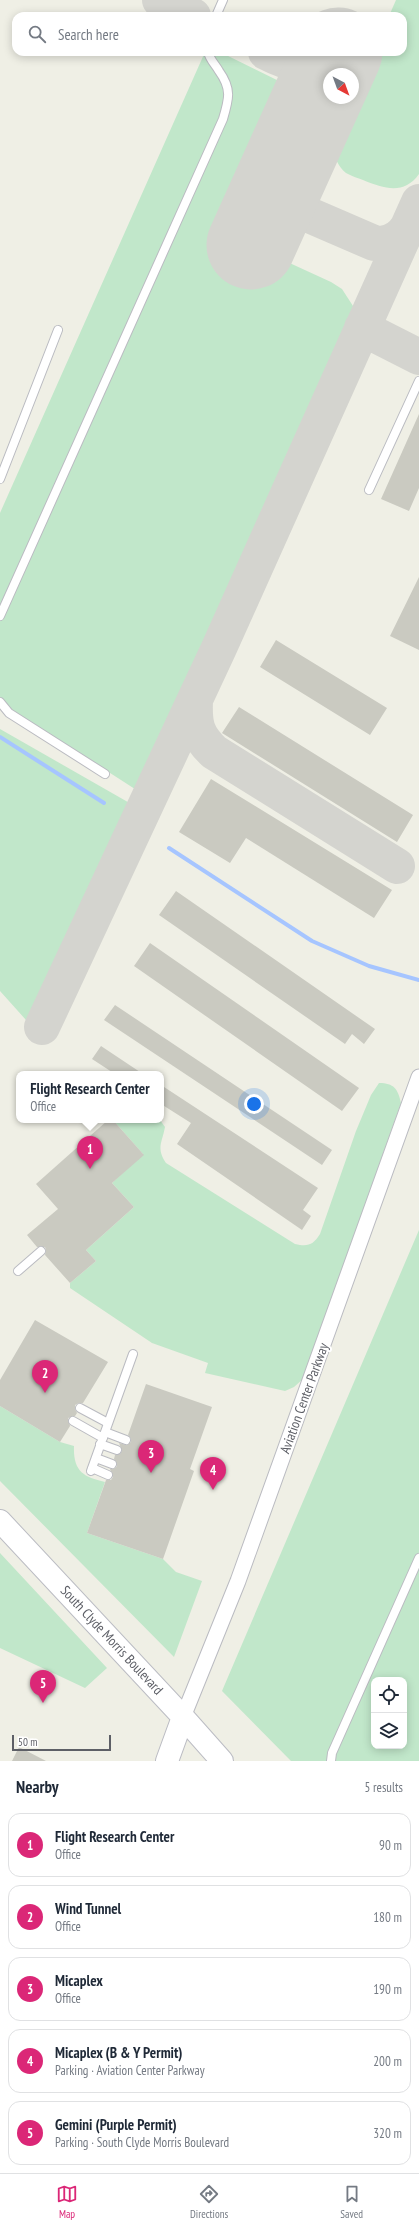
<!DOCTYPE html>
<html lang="en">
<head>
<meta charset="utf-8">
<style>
  :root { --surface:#fff; --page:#f2f2f3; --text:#1f2937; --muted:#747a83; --line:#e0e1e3; --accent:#db2777 }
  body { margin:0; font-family:"PT Sans Narrow",sans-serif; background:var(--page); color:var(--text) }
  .controls { position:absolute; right:12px; bottom:12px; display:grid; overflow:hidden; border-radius:8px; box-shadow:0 2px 10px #0003 }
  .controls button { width:36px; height:36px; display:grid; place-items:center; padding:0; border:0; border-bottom:1px solid var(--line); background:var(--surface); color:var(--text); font:20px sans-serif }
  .compass { position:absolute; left:323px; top:68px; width:36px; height:36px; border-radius:50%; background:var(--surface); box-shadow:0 2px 10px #0003; rotate:139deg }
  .scale { position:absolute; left:12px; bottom:10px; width:99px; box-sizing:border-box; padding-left:4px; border:2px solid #5d5f66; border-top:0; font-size:11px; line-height:14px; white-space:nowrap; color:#5d5f66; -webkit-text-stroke:3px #fff; paint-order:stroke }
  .you { position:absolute; left:254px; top:1104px; width:14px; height:14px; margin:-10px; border:3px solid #fff; border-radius:50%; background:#1a73e8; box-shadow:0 0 0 6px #1a73e833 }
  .badge { display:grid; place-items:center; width:26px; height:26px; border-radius:50%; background:var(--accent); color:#fff; font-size:13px; font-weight:700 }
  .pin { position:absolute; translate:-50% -33px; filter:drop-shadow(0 1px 2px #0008) }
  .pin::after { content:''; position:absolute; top:21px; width:14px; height:12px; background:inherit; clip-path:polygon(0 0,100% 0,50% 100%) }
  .popup { position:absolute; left:16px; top:1071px; width:148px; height:52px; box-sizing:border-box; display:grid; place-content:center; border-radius:8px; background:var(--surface); filter:drop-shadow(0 1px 3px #0005); font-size:13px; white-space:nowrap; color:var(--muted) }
  .popup b { font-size:15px; color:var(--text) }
  .popup::after { content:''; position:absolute; left:50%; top:100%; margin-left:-8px; border:8px solid transparent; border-top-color:var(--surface) }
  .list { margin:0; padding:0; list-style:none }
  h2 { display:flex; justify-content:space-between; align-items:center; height:52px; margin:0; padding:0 16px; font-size:17px }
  h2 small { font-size:13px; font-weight:400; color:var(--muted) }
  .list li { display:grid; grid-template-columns:26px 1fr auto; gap:12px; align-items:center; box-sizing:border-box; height:64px; margin:0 8px 8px; padding:0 8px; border:1px solid var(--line); border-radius:12px }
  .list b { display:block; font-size:15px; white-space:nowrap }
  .list p { margin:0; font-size:13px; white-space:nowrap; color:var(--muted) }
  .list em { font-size:13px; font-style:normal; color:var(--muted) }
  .icon { flex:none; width:22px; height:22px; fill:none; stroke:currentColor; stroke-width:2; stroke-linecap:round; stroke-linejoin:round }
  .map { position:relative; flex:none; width:419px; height:1761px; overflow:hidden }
  .search { position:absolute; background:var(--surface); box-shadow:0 2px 10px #0003; left:12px; right:12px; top:12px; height:44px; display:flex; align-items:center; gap:10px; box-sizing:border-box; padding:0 14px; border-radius:12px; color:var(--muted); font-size:15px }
  .sheet { height:412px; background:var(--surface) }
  nav { display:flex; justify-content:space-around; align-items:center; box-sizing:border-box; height:56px; border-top:1px solid var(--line); background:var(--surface); font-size:11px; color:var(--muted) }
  nav a { display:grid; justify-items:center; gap:2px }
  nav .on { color:var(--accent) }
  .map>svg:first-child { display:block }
</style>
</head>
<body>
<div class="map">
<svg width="419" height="1761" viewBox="0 0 419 1761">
  <rect width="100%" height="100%" fill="#efefe5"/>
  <path fill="#c1e7ca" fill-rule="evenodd" d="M396,0h23v174c-15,21 -34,15 -56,6 -5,-2 -12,-4 -17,-7 -8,-6 -12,-18 -15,-27l42,-94h30v-36h-14z
    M205,52h15l65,32 -63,148 109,50 11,7 11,17v9l-12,21 -203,455 -138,-89v-189z
    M0,729l133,76 -107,215 -26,-29z
    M379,1083c15,0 19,6 22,20l-98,276 -9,8 -9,4 -80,-18 3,-10 -56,-20 -82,-55v-5l26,-22 -10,-11 48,-43 -22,-24 31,-29 -30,-34h47l5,7c-3,16 -9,21 1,36l129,81c13,3 18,1 25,-10l36,-103 15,-36z
    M419,1230v531h-128l-69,-70zM374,1680h30v66h-30z
    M0,1406l60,36 14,4c-1,25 9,31 31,36l-18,51 76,26 13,13 26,9 -28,76 -174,-176z
    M0,1553l107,115 -22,20 -85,-40z"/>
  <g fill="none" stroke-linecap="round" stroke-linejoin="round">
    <path stroke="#a6c5ff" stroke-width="4" d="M0,737l104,66
      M169,848l143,93 57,25 50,14"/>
    <path stroke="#d4d4cf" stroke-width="36" d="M160,0l33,16
      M266,52c23,12 44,19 67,0
      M272,199l102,44c14,3 26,-4 34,-16
      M362,328l57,29
      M195,700c-1,24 1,35 19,52l183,114
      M42,1027l177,-379 200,-446"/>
    <path stroke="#d4d4cf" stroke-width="89" d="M251,245l87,-193"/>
  </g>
  <path fill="#cacac1" d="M419,414v74l-10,23 -28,-12z
    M419,577v73l-29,-14z
    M276,640l111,68 -17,27 -110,-68z
    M239,707l174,108 -16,27 -175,-109z
    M211,779l181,111 -18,28 -128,-80 -16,25 -51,-31z
    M176,891l199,138 -11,15 -12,-10 -7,10 -186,-129z
    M150,943l209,145 -17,23 -208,-145z
    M115,1005l217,145 -10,15 -218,-145z
    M101,1046l42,28h-28l-23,-15z
    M161,1085l157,103 -15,22 8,6 -9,14 -125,-86 14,-21 -30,-19z
    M108,1120h5l31,35 -32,28 22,24 -48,43 10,11 -26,22 -25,-28 1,-5 -1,-3h-8l-10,-12 31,-26 -22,-25z
    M35,1320l73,42 -25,41h-4l-4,2v4l2,4 -2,3 -7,2 2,8 -10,16 -60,-36v-26z
    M146,1384l66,23 -22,62 4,2 -31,88 -76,-26 19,-53h5l2,-3 -3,-8 5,-1 2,-2 -3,-7 1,-4 5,-1 2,-3 -3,-8 7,2 5,-3v-3l-3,-4z
    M19,1747l27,14h-34z"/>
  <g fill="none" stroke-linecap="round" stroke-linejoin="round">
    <g stroke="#babbc1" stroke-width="10">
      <path id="lane" d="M216,16l7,-16
        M0,479l58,-149
        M369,490l50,-109
        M0,616l223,-497c6,-20 9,-30 -4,-48 -4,-7 -9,-11 -11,-19
        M0,702l9,11 96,61
        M18,1271l23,-20
        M80,1408l28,15
        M73,1421l30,17
        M105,1432l21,8
        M100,1444l17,6
        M96,1458l16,6
        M92,1468l16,7
        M91,1471l42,-117
        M331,1761l1,-8 87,-195"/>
    </g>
    <g stroke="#babbc1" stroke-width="17">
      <path id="street" d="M183,1717l55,-136 181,-504"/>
    </g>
    <g stroke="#bbbcc3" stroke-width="24">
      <path id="secondary" d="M0,1521l183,196 39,44
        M167,1761l16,-44"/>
    </g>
    <use href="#lane" stroke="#fff" stroke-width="8"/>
    <use href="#street" stroke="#fff" stroke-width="15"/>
    <use href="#secondary" stroke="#fff" stroke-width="22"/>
  </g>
  <g text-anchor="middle" stroke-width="4" stroke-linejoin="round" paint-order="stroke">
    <g font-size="14" fill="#5d5f66" stroke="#fff">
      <text transform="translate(304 1398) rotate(-70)" y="5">Aviation Center Parkway</text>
      <text transform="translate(112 1640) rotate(47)" y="5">South Clyde Morris Boulevard</text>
    </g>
  </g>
</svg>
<div class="controls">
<button><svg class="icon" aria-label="locate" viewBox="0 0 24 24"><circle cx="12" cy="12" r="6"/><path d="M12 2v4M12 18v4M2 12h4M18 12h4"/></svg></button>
<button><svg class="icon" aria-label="layers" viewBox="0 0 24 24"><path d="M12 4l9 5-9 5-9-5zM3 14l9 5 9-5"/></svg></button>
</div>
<svg class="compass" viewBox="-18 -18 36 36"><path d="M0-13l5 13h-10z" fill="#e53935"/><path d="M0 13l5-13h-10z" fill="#747a83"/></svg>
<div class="scale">50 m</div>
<div class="you"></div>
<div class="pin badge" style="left:90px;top:1169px">1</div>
<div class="popup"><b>Flight Research Center</b>Office</div>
<div class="pin badge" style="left:45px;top:1393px">2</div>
<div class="pin badge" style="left:151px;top:1473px">3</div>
<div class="pin badge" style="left:213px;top:1490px">4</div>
<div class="pin badge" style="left:43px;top:1703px">5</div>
<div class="search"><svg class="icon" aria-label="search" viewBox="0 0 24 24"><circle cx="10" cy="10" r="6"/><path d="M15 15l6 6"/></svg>Search here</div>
</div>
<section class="sheet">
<h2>Nearby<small>5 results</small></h2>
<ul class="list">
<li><span class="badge">1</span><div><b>Flight Research Center</b><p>Office</p></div><em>90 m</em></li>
<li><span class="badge">2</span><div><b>Wind Tunnel</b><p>Office</p></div><em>180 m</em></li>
<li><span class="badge">3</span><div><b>Micaplex</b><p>Office</p></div><em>190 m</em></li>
<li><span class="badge">4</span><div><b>Micaplex (B &amp; Y Permit)</b><p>Parking · Aviation Center Parkway</p></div><em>200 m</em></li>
<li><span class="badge">5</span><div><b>Gemini (Purple Permit)</b><p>Parking · South Clyde Morris Boulevard</p></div><em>320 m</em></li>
</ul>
</section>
<nav>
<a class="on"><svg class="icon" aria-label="map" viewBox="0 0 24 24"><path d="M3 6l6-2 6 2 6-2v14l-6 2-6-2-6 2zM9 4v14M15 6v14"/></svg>Map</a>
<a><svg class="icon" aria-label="directions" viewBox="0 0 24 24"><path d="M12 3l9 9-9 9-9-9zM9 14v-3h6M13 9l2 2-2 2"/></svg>Directions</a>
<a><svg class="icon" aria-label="saved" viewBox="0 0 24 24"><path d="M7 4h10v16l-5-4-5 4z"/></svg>Saved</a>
</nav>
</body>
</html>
